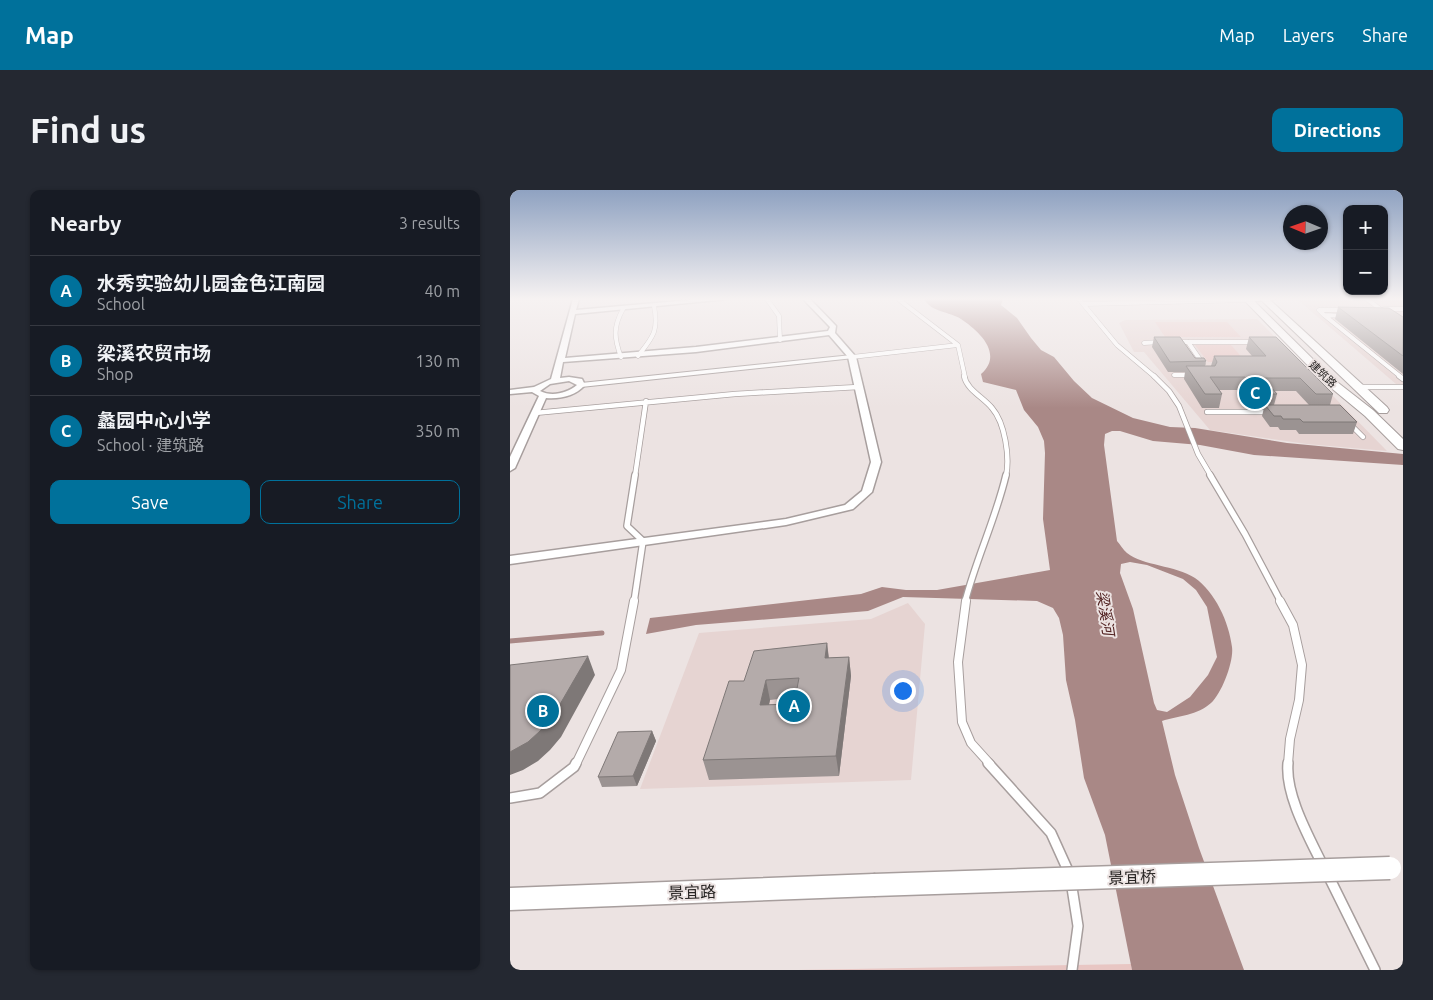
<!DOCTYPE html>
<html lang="en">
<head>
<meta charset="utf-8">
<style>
  :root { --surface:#171b24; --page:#242831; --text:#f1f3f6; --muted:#9ea1a6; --line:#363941; --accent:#00719b }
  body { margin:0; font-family:Ubuntu,"Noto Sans SC",sans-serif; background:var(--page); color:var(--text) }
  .controls { position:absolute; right:15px; top:15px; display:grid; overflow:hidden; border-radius:10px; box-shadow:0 1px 4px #0004 }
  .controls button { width:45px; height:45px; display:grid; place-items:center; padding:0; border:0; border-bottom:1px solid var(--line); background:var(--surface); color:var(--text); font:25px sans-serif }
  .compass { position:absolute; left:773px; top:15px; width:45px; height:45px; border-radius:50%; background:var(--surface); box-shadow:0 1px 4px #0004; rotate:272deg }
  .you { position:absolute; left:392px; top:500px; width:18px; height:18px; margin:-12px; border:4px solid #fff; border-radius:50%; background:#1a73e8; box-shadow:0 0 0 8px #1a73e833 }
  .badge { display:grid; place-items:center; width:32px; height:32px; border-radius:50%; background:var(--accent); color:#fff; font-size:16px; font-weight:700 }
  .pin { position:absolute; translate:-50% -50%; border:2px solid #fff; box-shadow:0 1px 5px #0006 }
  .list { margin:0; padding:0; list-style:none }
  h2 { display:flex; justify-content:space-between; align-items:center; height:65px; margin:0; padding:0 20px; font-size:21px }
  h2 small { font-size:16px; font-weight:400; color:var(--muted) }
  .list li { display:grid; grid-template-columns:32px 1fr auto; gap:15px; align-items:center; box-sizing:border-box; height:70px; padding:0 20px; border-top:1px solid var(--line) }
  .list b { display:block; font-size:19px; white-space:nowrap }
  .list p { margin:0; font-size:16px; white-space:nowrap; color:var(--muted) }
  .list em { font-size:16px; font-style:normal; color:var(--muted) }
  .actions { display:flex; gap:10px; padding:15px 20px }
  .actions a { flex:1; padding:11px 0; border:1px solid var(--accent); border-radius:10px; text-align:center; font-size:18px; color:var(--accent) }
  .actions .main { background:var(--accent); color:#fff }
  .map { position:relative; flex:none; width:893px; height:780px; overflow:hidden; border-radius:10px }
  header { display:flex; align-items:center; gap:30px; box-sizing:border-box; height:70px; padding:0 25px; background:var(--accent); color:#fff }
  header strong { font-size:24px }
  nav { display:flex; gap:28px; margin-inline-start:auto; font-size:18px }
  .intro { display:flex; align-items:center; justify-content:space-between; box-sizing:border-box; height:120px; padding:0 30px }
  h1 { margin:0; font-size:35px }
  .button { padding:12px 22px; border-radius:10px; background:var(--accent); color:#fff; font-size:18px; font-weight:700 }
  main { display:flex; gap:30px; padding:0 30px }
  aside { flex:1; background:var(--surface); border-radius:10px; box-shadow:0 1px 4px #0004 }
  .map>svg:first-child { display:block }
</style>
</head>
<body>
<header>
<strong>Map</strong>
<nav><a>Map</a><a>Layers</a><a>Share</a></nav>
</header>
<div class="intro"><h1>Find us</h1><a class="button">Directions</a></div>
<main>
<aside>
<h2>Nearby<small>3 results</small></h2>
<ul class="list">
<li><span class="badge">A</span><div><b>水秀实验幼儿园金色江南园</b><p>School</p></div><em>40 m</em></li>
<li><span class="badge">B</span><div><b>梁溪农贸市场</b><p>Shop</p></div><em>130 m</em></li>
<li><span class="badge">C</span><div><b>蠡园中心小学</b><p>School · 建筑路</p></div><em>350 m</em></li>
</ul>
<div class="actions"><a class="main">Save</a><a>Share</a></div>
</aside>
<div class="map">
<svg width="893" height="780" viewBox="0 0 893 780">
  <rect width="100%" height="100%" fill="#ece3e2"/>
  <path fill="#e6d4d2" d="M787,109h106v91z
    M747,129l23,23 107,109 -80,-7 -97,-14 -66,-78h-10l-15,-29 6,-3z
    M398,413l17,21 -14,156 -271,9 59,-156 172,-14z"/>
  <path fill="#e8c6c3" d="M645,132h72l14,15h-76z
    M685,155h36l15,17h-38z
    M621,774l1,6h-335z"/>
  <path fill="#a98886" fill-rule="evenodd" d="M414,109h79l-2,6 16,13 14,20 10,12 13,7 20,24 18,17 41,20 37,9 25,1 92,15 116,11v11l-149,-10 -54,-10 -47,-4 -33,-10h-8l-7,3 -1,11 13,96c3,3 6,9 10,12 16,13 48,12 68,25 20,14 34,44 37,69 2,14 -10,46 -21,56 -13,12 -33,13 -49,18l13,54 24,73 45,122h-112l-27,-135 -21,-57 -9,-58 -9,-40 -3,-45 -4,-17 -6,-10 -16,-7 -134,-4 -35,14 -172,14 -50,9 4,-16 211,-24 21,-7 24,3h31l113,-20 -7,-51 2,-66 -1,-12 -6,-14 -14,-17 -8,-20 -33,-8 -2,-8c23,-20 -2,-43 -20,-55 -12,-8 -29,-6 -37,-20zM620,372l17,3 36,14 13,11 11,17 10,50 -9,18 -18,22 -23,15 -10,-2 -3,-7 -21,-94 -13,-36 1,-9z"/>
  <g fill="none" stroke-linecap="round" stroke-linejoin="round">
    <path stroke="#a98886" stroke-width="5" d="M0,451l92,-8"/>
    <g stroke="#a79e9d" stroke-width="5">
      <path id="service-far4" d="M257,109l12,17 1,24
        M388,109l60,46 7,32
        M569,109l38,46 38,32
        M857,109l17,13
        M574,114l163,-4
        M874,119h19
        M814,125l-5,-5h25
        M833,126l-19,-1 77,62
        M665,152h80
        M678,152l15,22
        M634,153l16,-1
        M128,166c15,-19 21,-25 16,-50
        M111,167c-7,-19 -8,-30 2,-48
        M342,167l106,-12
        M664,185h19"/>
    </g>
    <g stroke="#a79e9d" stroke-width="6">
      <path id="service-far3" d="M454,186c3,14 19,21 28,32 13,15 18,49 14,68
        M644,186l15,15 10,15 19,48 13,22
        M889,186l4,3
        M848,197h45
        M697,222h64
        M25,223l200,-19 123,-7
        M840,234l13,13
        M125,286l11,-75"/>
    </g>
    <g stroke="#a79e9d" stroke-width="8">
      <path id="service-far2" d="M700,285l35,59 36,68
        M124,412l9,-61 -16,-15 8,-51
        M455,412c11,-43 31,-84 41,-127"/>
    </g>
    <g stroke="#a79e9d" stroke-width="10">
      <path id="service-far1" d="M456,411l-8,61 4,60 9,21 19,21
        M770,411l13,24 9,40 -3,35 -9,39 -2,25
        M66,574l45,-94 13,-69"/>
    </g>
    <g stroke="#a79e9d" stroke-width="12">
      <path id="service" d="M478,573l63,70 19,42 8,51 -6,44
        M778,573c-3,32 21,74 35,103
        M0,608l30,-5 34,-26 2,-4
        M818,685l47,95"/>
    </g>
    <g stroke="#a79e9d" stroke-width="2">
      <path id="pedestrian" d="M342,165l3,2 -1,1 -273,29 -3,-2 3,-2z"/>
    </g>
    <g stroke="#a79e9d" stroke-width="3">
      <path id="minor" d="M63,109h6l-3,11 125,-11h27l-153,15 -10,44 131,-11 132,-16 2,-4 -27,-28h7l26,27 -1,7 21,24 25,105 -9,30 -19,17 -67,16 -276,39v-8l276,-37 59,-14 17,-14 9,-29 -23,-105 -19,-22 -133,17 -133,10 -3,16 9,-1 13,2 3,6c-10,11 -24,14 -39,13l-31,70 -5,3v-14l29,-61 -7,-4 -22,2v-4l24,-3 17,-8zM59,191l8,4c-10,8 -25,12 -37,6l10,-7z
        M734,109h32l-29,3z"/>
    </g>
    <g stroke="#a79e9d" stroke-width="3">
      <path id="tertiary" d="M364,684l8,3 4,8 -4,8 -8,3 -364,14v-22z"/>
    </g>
    <g stroke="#a79e9d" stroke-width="2">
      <path id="secondary" d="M733,109h9l80,79 41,32 30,29v11l-5,-1 -33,-33 -41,-34z
        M750,109h9l118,108 2,3 -2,3h-8z"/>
    </g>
    <use href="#service-far4" stroke="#fff" stroke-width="4"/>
    <use href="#service-far3" stroke="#fff" stroke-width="4.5"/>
    <use href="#service-far2" stroke="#fff" stroke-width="5.5"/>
    <use href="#service-far1" stroke="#fff" stroke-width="8"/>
    <use href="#service" stroke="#fff" stroke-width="9"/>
    <use href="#pedestrian" fill="#fff" fill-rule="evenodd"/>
    <use href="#minor" fill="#fff" fill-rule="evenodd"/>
    <use href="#tertiary" fill="#fff" fill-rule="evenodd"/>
    <use href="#secondary" fill="#fff" fill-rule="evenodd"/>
    <g stroke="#a79e9d" stroke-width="25" stroke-linecap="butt">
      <path id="tertiary-bridge" d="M364,695l516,-17"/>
    </g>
    <use href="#tertiary-bridge" stroke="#fff" stroke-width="22"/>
  </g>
  <path fill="#9b9392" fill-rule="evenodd" d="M828,117l65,10v57l-68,-55z
    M644,147l41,21 11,3 -1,5h6l3,-10h38l-6,-7 3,-12 84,57 -3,11 27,17 -4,12h-54l-3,-4h-16l-2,-3h-8l-8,-11 2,-8h-8l-14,-18h-23l3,4 -3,14h-17l-18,-29 1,-7h-17l-16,-25zM764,201h22l13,14h-35l3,-11z
    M317,453l2,15 20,-1 2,19 -12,100 -130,4 -6,-20 41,-79zM285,507l-1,7 -25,1 1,-5z
    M142,541l4,10 -19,45 -35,1 -4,-10z"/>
  <path fill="#7e7877" d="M317,453l2,19 -4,-4z
    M78,466l7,19 -34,62 -11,13 -12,11 -15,9 -13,5v-23z
    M339,467l2,19 -12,100 -3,-20z
    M256,490l4,20 -6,24 -4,-19z
    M142,541l4,10 -19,45 -4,-10z"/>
  <path fill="#b4abaa" stroke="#7e7877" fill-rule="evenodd" d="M828,117l51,1 14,9v39z
    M644,147h26l15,21h9l2,3 -36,1z
    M739,147h27l57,57h-17l-16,-16h-37l14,16h-18l-14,-17h-35l12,17h-17l-19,-28h29l2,-4 -3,-6h52z
    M755,215h75l17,17h-54l-3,-3h-17l-2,-3h-7z
    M317,453l-2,15 24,-1 -13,99 -133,4 26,-79h15l10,-30zM289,488l-5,26 -34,1 6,-25z
    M78,466l-36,62 -12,13 -12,11 -18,10v-87z
    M142,541l-19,45 -35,1 20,-45z"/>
  <linearGradient id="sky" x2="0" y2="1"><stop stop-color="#8fa2c1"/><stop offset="0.5" stop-color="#f6f2f2"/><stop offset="1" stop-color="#f6f2f2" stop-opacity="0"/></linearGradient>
  <rect width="893" height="218" fill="url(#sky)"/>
  <g text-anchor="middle" stroke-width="4" stroke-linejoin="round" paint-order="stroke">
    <g font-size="11" fill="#272423" stroke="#ece3e2">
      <text transform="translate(813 184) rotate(43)" y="4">建筑路</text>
    </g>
    <g font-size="15" font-style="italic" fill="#522322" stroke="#ece3e2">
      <text transform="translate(595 423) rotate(81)" y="5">梁溪河</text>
    </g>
    <g font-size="16" fill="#272423" stroke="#ece3e2">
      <text transform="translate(622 687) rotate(-2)" y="6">景宜桥</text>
      <text transform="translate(182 702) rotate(-2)" y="6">景宜路</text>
    </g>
  </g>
</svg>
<div class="controls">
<button>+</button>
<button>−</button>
</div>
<svg class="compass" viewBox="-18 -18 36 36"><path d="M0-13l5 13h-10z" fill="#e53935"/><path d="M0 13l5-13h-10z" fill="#9ea1a6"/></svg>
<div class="you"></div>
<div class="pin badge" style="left:284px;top:516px">A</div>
<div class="pin badge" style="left:33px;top:521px">B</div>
<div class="pin badge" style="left:745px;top:203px">C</div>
</div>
</main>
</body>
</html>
